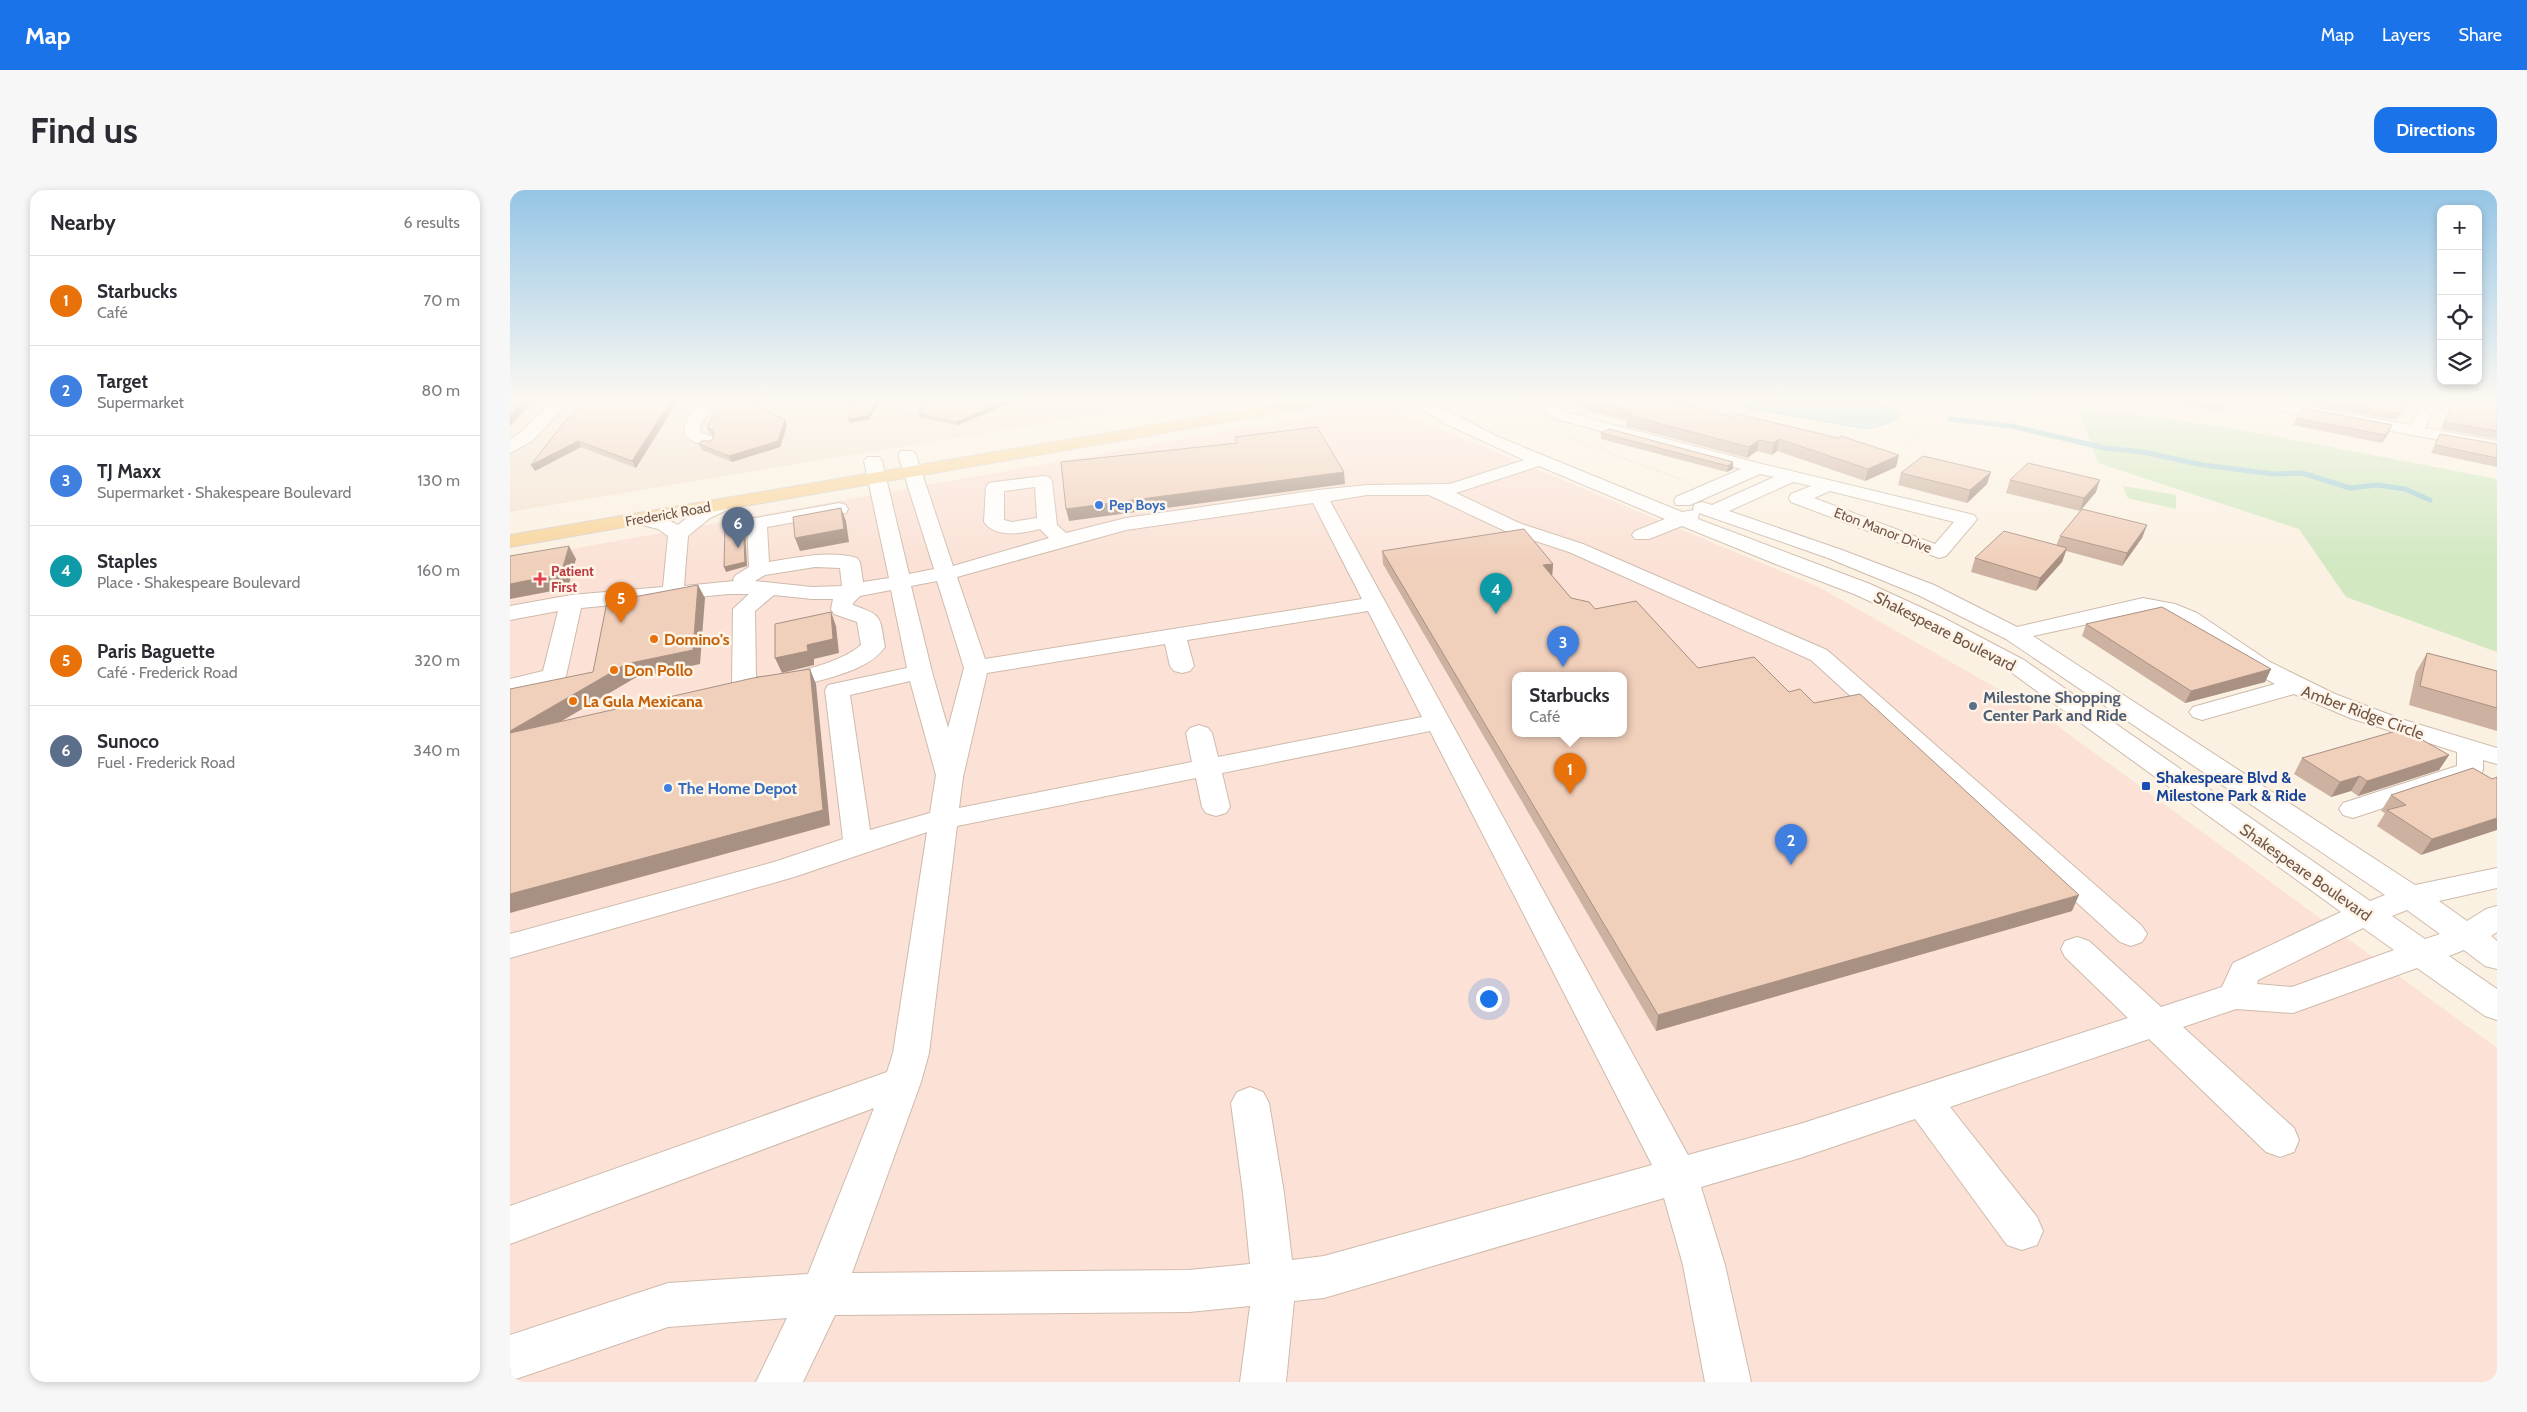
<!DOCTYPE html>
<html lang="en">
<head>
<meta charset="utf-8">
<style>
  :root { --surface:#fff; --page:#f7f7f7; --text:#2b2b33; --muted:#7c7c81; --line:#e1e1e2; --accent:#1a73e8 }
  body { margin:0; font-family:Cabin,sans-serif; background:var(--page); color:var(--text) }
  .controls { position:absolute; right:15px; top:15px; display:grid; overflow:hidden; border-radius:10px; box-shadow:0 2px 8px #0003 }
  .controls button { width:45px; height:45px; display:grid; place-items:center; padding:0; border:0; border-bottom:1px solid var(--line); background:var(--surface); color:var(--text); font:25px sans-serif }
  .you { position:absolute; left:978px; top:808px; width:18px; height:18px; margin:-12px; border:4px solid #fff; border-radius:50%; background:#1a73e8; box-shadow:0 0 0 8px #1a73e833 }
  .badge { display:grid; place-items:center; width:32px; height:32px; border-radius:50%; background:var(--accent); color:#fff; font-size:16px; font-weight:700 }
  .pin { position:absolute; translate:-50% -41px; filter:drop-shadow(0 1px 2px #0008) }
  .pin::after { content:''; position:absolute; top:26px; width:18px; height:15px; background:inherit; clip-path:polygon(0 0,100% 0,50% 100%) }
  .popup { position:absolute; left:1002px; top:482px; width:115px; height:65px; box-sizing:border-box; display:grid; place-content:center; border-radius:10px; background:var(--surface); filter:drop-shadow(0 1px 4px #0005); font-size:16px; white-space:nowrap; color:var(--muted) }
  .popup b { font-size:19px; color:var(--text) }
  .popup::after { content:''; position:absolute; left:50%; top:100%; margin-left:-10px; border:10px solid transparent; border-top-color:var(--surface) }
  .list { margin:0; padding:0; list-style:none }
  h2 { display:flex; justify-content:space-between; align-items:center; height:65px; margin:0; padding:0 20px; font-size:21px }
  h2 small { font-size:16px; font-weight:400; color:var(--muted) }
  .list li { display:grid; grid-template-columns:32px 1fr auto; gap:15px; align-items:center; box-sizing:border-box; height:90px; padding:0 20px; border-top:1px solid var(--line) }
  .list b { display:block; font-size:19px; white-space:nowrap }
  .list p { margin:0; font-size:16px; white-space:nowrap; color:var(--muted) }
  .list em { font-size:16px; font-style:normal; color:var(--muted) }
  .icon { flex:none; width:28px; height:28px; fill:none; stroke:currentColor; stroke-width:2; stroke-linecap:round; stroke-linejoin:round }
  .map { position:relative; flex:none; width:1987px; height:1192px; overflow:hidden; border-radius:15px }
  header { display:flex; align-items:center; gap:30px; box-sizing:border-box; height:70px; padding:0 25px; background:var(--accent); color:#fff }
  header strong { font-size:24px }
  nav { display:flex; gap:28px; margin-inline-start:auto; font-size:18px }
  .intro { display:flex; align-items:center; justify-content:space-between; box-sizing:border-box; height:120px; padding:0 30px }
  h1 { margin:0; font-size:35px }
  .button { padding:12px 22px; border-radius:15px; background:var(--accent); color:#fff; font-size:18px; font-weight:700 }
  main { display:flex; gap:30px; padding:0 30px }
  aside { flex:1; background:var(--surface); border-radius:15px; box-shadow:0 2px 8px #0003 }
  .map>svg:first-child { display:block }
</style>
</head>
<body>
<header>
<strong>Map</strong>
<nav><a>Map</a><a>Layers</a><a>Share</a></nav>
</header>
<div class="intro"><h1>Find us</h1><a class="button">Directions</a></div>
<main>
<aside>
<h2>Nearby<small>6 results</small></h2>
<ul class="list">
<li><span class="badge" style="background:#e8710a">1</span><div><b>Starbucks</b><p>Café</p></div><em>70 m</em></li>
<li><span class="badge" style="background:#3f7fe0">2</span><div><b>Target</b><p>Supermarket</p></div><em>80 m</em></li>
<li><span class="badge" style="background:#3f7fe0">3</span><div><b>TJ Maxx</b><p>Supermarket · Shakespeare Boulevard</p></div><em>130 m</em></li>
<li><span class="badge" style="background:#0f9aa8">4</span><div><b>Staples</b><p>Place · Shakespeare Boulevard</p></div><em>160 m</em></li>
<li><span class="badge" style="background:#e8710a">5</span><div><b>Paris Baguette</b><p>Café · Frederick Road</p></div><em>320 m</em></li>
<li><span class="badge" style="background:#5c6f8a">6</span><div><b>Sunoco</b><p>Fuel · Frederick Road</p></div><em>340 m</em></li>
</ul>
</aside>
<div class="map">
<svg width="1987" height="1192" viewBox="0 0 1987 1192">
  <rect width="100%" height="100%" fill="#fbf1e2"/>
  <path fill="#f3e3d1" d="M0,209h680l-680,113z"/>
  <path fill="#fbe1d6" fill-rule="evenodd" d="M870,214l439,183 221,126 457,335v334h-1987v-822zM1006,485h108v58h-108z"/>
  <path fill="#d1e8c1" d="M1568,217l159,22 260,50v173l-151,-55 -47,-68 -201,-66z
    M1613,296l53,9v14l-45,-10 -4,-2z"/>
  <path fill="#b8dee4" stroke="#9ecdd5" d="M1198,209c48,0 153,-9 193,13l-5,7 -7,4 -22,6 -109,-19z"/>
  <g fill="none" stroke-linecap="round" stroke-linejoin="round">
    <path stroke="#9ecdd5" stroke-width="5" d="M1440,229l61,7 94,22 38,4 60,13 71,9 28,-1 48,15 27,-3 28,4 25,11"/>
    <g stroke="#cebbac" stroke-width="2">
      <path id="minor" d="M46,209h16l-40,42 -22,12v-13l10,-7z
        M193,209h15l-18,27v6l13,5 2,4 -2,4c-8,1 -13,-1 -20,-4 -21,-8 1,-30 10,-42z
        M393,209h14l2,10 -2,3h-12z
        M899,209h17l70,37 186,76 12,-2 -1,-2 2,-4 7,-2 10,3 62,-28 -14,-3 -70,31h-14l-2,-4 2,-4 65,-28 -185,-50 -33,-17 -2,-3h18l29,14 194,51 212,51 3,4 -3,4 -28,33 -7,2 -148,-56 -2,-4 2,-4 20,-8 -18,-4 -64,29 113,39 92,35 83,42 126,-29 32,6 22,9 73,49 65,32 66,25 96,29v16l-14,-4v10l-3,6 -127,42 -10,-3 -4,-6 4,-6 114,-37v-14l-107,-34 -56,-24 -92,26 -9,-3 -4,-5 4,-5 82,-23c-19,-10 -37,-21 -54,-32 -25,-18 -46,-39 -78,-40l-110,24 382,249 82,-17v20l-58,13 28,20 19,-12 11,-3v26l-6,4 6,5v28l-12,-3 -21,-16 -15,6 48,33v31l-12,-4 -68,-48 -124,45 -57,-4 -53,18 111,101 5,12 -5,12 -14,5 -14,-5 -117,-113 -199,68 87,110 6,14 -6,14 -15,5 -15,-5 -92,-126 -115,39 -99,29 24,78 26,117h-46l-22,-117 -19,-67 -340,100 -30,3 -8,81h-46l10,-76 -61,6 -354,3 -32,67h-47l31,-64 -119,9 -158,54v-46l158,-52 140,-9 66,-166 -364,136v-38l377,-134 6,-19 34,-221 -133,45 -284,81v-24l264,-72 69,-23 -18,-149 3,-5 79,-17 -16,-78 -31,6 -7,7v2c31,11 26,11 32,42 -7,10 -17,16 -28,21 -21,10 -110,36 -125,14l1,-73 16,-15h-20l-148,14 -15,68 -4,5 -52,12v-14l33,-8 15,-60 -48,9v-14l61,-11 92,-8 5,-51 -10,-7 -24,-6 -3,-4 3,-4c13,-3 33,3 44,10 13,-11 32,-29 51,-24l2,4 -2,4 -19,9 -22,18 -4,50 50,-5 -1,-2 3,-4 13,-8 -2,-44 3,-4 89,-16 7,2 2,4 -2,4 -79,14 2,35c29,-4 59,-12 88,-4l3,4 3,20 26,-4 -25,-117 3,-4h12l3,4 27,113 25,-5 -36,-114 3,-4h12l3,4 37,111 96,-28 -9,-9c-17,4 -44,10 -56,-7l2,-35 3,-4 6,-1 48,-6 6,1 3,4 5,44 9,8 60,-15 192,-28 49,-5 83,-1 74,-24 -80,-37 -33,-21zM1029,276l126,53 -30,12 -3,4 3,4h14l33,-13 91,37 81,31 72,33 82,43 333,242 -108,51 -11,24 -61,20 -72,-66 -12,-4 -12,4 -4,8 4,8 63,61 -328,106 -112,31 -358,-654 37,-6h62l76,36 64,21 242,108 309,282 11,4 11,-4 5,-8 -5,-8 -315,-276 -244,-106 -64,-21 -63,-30zM525,297l2,31 -25,4 -8,-2v-29zM1320,301l124,31 -19,22 -121,-46zM803,313l49,96 -377,60 -28,-82 169,-47zM1189,323l129,45 90,37 88,44 379,256 -15,6 -346,-241 -82,-43 -72,-33 -172,-65zM305,377l25,1 2,18 -30,1 -57,-6 10,-6zM427,391l27,87 -16,60 -16,-56 -21,-86zM264,405l38,4h21l-2,10 3,5 23,8 4,23c-22,19 -76,32 -105,32l-1,-66zM858,421l54,106 -204,40 -6,-24 -4,-5 -9,-3 -9,3 -4,5 6,29 -233,46 4,-31 24,-104 178,-29 5,22 4,5 8,2 8,-2 4,-5 -7,-26zM400,491l26,94 -6,38 -60,17 -20,-135zM920,541l222,434 -328,91 -32,4 -8,-67 -15,-90 -6,-11 -13,-5 -13,5 -6,11 12,90 7,71 -61,6 -337,3 69,-191 8,-29 28,-227 239,-48 6,29 4,6 10,3 10,-3 4,-6 -8,-34zM1897,720l33,24 -15,5 -33,-23zM1853,738l31,22 -102,37 -35,-3 1,-4z
        M1731,209h30l140,26 13,-26h14l-13,29 72,13v10l-248,-47z"/>
    </g>
    <g stroke="#dad3d0" stroke-width="2">
      <path id="major" d="M795,209h32l-8,5 -819,143v-12z"/>
    </g>
    <path stroke="#d4b39e" stroke-width="2" stroke-dasharray="0.5 2.5" stroke-linecap="butt" d="M975,209l32,17
      M838,213l24,-4
      M1059,248l114,42
      M1399,253l8,-12 10,-26 10,-6
      M423,254l2,2"/>
    <use href="#minor" fill="#fff" fill-rule="evenodd"/>
    <use href="#major" fill="#f8d59c" fill-rule="evenodd"/>
  </g>
  <path fill="#ceb2a1" d="M79,209h90l-43,69 -55,-21 -46,24z
    M418,209h92l-62,26 -38,-7 -1,-4z
    M535,209h26l-12,4z
    M1057,209h81l5,2 243,66 -31,14 -88,-30 -5,4 -15,-4 -10,7 -121,-32 1,-5 -32,-8z
    M1645,209h75l-10,12z
    M1801,209h99l-14,21 -87,-16z
    M1944,209l19,3 24,-3v40l-56,-10z
    M1786,228l93,14 -7,11 -89,-18z
    M277,236l-7,21 -48,15 -30,-12 -3,-6 12,-3 3,-5 -4,-2 -3,-6z
    M1091,243l132,29v7l-6,3 -126,-33z
    M1930,244l57,10v23l-66,-14z
    M1391,283l86,11 -20,19 -69,-18z
    M1500,290l86,12 -16,19 -74,-18z
    M1637,335l-5,13 -20,28 -56,-15 -4,11 -26,29 -65,-19 4,-14 81,-12 4,-10z
    M872,361l171,13 -1,12 19,22 24,11 103,59 91,24 25,11 258,208 -416,120 -273,-467z
    M1576,434l185,45 -6,13 -80,21 -103,-67z
    M1917,463l70,18v60l-88,-26 7,-33z
    M1939,565l-10,15 -81,26 -7,-5 -20,6 -37,-23 8,-16z
    M1982,589l-71,76 -44,-29 8,-13 -4,-2 10,-16z"/>
  <path fill="#a89183" d="M15,209h10l-25,27v-10z
    M162,209h7l-43,69 -4,-7z
    M367,209h4l-12,20 -19,4 -2,-4z
    M500,209h10l-62,26 -1,-3z
    M549,209h12l-12,4z
    M1717,209h3l-10,12 3,-7z
    M275,230l2,6 -7,21 -48,15 -3,-6z
    M1882,235l-3,7 -7,11 3,-8z
    M1269,249l-2,12 -5,4 1,-12z
    M1249,250l-2,11 -10,7 2,-11z
    M68,251l3,6 -46,24 -4,-6z
    M1389,265l-3,12 -31,14 3,-12z
    M1223,272v7l-6,3 1,-6z
    M834,282l1,12 -276,37 -3,-12z
    M1481,282l-4,12 -20,19 3,-13z
    M1590,290l-4,12 -16,19 4,-13z
    M331,318l5,13 3,21 -49,9 -5,-13z
    M233,332l2,4 2,40 -21,6 -2,-5z
    M1637,335l-5,13 -20,28 5,-13z
    M59,356l7,13 -8,29 -58,11v-15z
    M1557,358l-5,14 -26,29 4,-13z
    M1043,374l-1,13 -9,-12z
    M188,395l7,13 -5,66 -65,14 -121,71 -4,-5v-13l116,-67z
    M321,422l5,14 3,27 -25,6v6l-32,8 -7,-15 32,-13z
    M300,479l6,15 14,141 -320,88v-19z
    M1761,479l-6,13 -80,21 6,-12z
    M1939,565l-10,15 -81,26 9,-15z
    M1850,586l-9,15 -20,6 9,-15z
    M1987,628v12l-76,25 11,-16z
    M1569,705l-7,16 -416,120 2,-16z"/>
  <path fill="#f0cfbb" stroke="#a89183" fill-rule="evenodd" d="M0,209h15l-15,17z
    M79,209h83l-40,62 -54,-20 -47,24 31,-40 15,-16 4,-1z
    M211,209h24l40,21 -7,21 -49,15 -30,-12 2,-3h10l3,-5 -2,-6 -5,-2z
    M343,209h24l-9,17 -20,3z
    M418,209h82l-53,23 -38,-8z
    M1079,209h59l5,2 5,-2h4l72,18 4,-3 100,24 3,-2 58,19 -31,14 -89,-30 -6,4 -14,-3 -10,7 -122,-32 7,-3 -38,-10z
    M1682,209h35l-4,5z
    M1808,209h91l-9,15z
    M1944,209l19,3 2,-3h22v32l-52,-9z
    M1793,218l89,17 -7,10 -89,-17z
    M807,237l27,45 -278,37 -5,-47 176,-19 -2,-6z
    M1099,239l124,33 -5,4 -127,-33z
    M1930,244l57,10v14l-62,-13z
    M1413,266l68,16 -21,18 -69,-17z
    M1518,273l72,17 -16,18 -74,-18z
    M331,318l3,21 -49,9 -2,-21z
    M1572,319l65,16 -20,28 -67,-17z
    M233,332l2,40 -21,5 1,-42z
    M1014,339l29,35 -10,1 28,33 18,4 6,7 41,-8 62,67 56,-11 35,35 11,-3 14,14 46,-9 219,201 -421,120 -276,-464zM1006,485h108v58h-108z
    M1494,341l63,17 -27,30 -65,-20z
    M59,356l-8,28 -51,10v-28z
    M188,395l-5,65 -67,14 -116,67v-42l83,-17 14,-70z
    M1652,417l109,62 -80,22 -105,-67z
    M321,422l2,27 -26,6 1,6 -33,7v-34z
    M1917,463l70,18v37l-77,-22z
    M300,479l13,141 -313,84v-161l243,-55z
    M1893,539l46,26 -82,26 -7,-5 -20,6 -38,-24z
    M1963,578l19,11 5,-2v41l-65,21 -45,-29 19,-5 -15,-10z"/>
  <linearGradient id="sky" x2="0" y2="1"><stop stop-color="#95c5e6"/><stop offset="0.56" stop-color="#fdf9f2"/><stop offset="1" stop-color="#fdf9f2" stop-opacity="0"/></linearGradient>
  <rect width="1987" height="375" fill="url(#sky)"/>
  <g fill="#3f7fe0" stroke="#fef5e8" stroke-width="2">
    <circle cx="589" cy="315" r="5"/>
    <circle cx="158" cy="598" r="5"/>
  </g>
  <path fill="#e0444e" stroke="#fef5e8" stroke-width="2" d="M27.5 381.5h5v5h5v5h-5v5h-5v-5h-5v-5h5z"/>
  <g fill="#e8710a" stroke="#fef5e8" stroke-width="2">
    <circle cx="144" cy="449" r="5"/>
    <circle cx="104" cy="480" r="5"/>
    <circle cx="63" cy="511" r="5"/>
  </g>
  <circle fill="#5c6f8a" stroke="#fef5e8" stroke-width="2" cx="1463" cy="516" r="5"/>
  <rect fill="#1a4fb4" stroke="#fef5e8" stroke-width="2" x="1631" y="591" width="10" height="10" rx="2.5"/>
  <g text-anchor="middle" stroke-width="5" stroke-linejoin="round" paint-order="stroke">
    <g font-size="14" font-weight="bold" fill="#366cbe" stroke="#fef5e8" text-anchor="start">
      <text x="599" y="320">Pep Boys</text>
    </g>
    <g font-size="14" fill="#725749" stroke="#fef5e8">
      <text transform="translate(158 324) rotate(-10)" y="5">Frederick Road</text>
      <text transform="translate(1373 340) rotate(21)" y="5">Eton Manor Drive</text>
    </g>
    <g font-size="14" font-weight="bold" fill="#be3a42" stroke="#fef5e8" text-anchor="start">
      <text x="41" y="386">Patient<tspan x="41" dy="16">First</tspan></text>
    </g>
    <g font-size="16" fill="#725749" stroke="#fef5e8">
      <text transform="translate(1435 441) rotate(27)" y="6">Shakespeare Boulevard</text>
      <text transform="translate(1853 522) rotate(20)" y="6">Amber Ridge Circle</text>
      <text transform="translate(1796 682) rotate(35)" y="6">Shakespeare Boulevard</text>
    </g>
    <g font-size="16" font-weight="bold" fill="#c56008" stroke="#fef5e8" text-anchor="start">
      <text x="154" y="455">Domino's</text>
      <text x="114" y="486">Don Pollo</text>
      <text x="73" y="517">La Gula Mexicana</text>
    </g>
    <g font-size="16" font-weight="bold" fill="#4e5e75" stroke="#fef5e8" text-anchor="start">
      <text x="1473" y="513">Milestone Shopping<tspan x="1473" dy="18">Center Park and Ride</tspan></text>
    </g>
    <g font-size="16" font-weight="bold" fill="#164399" stroke="#fef5e8" text-anchor="start">
      <text x="1646" y="593">Shakespeare Blvd &amp;<tspan x="1646" dy="18">Milestone Park &amp; Ride</tspan></text>
    </g>
    <g font-size="16" font-weight="bold" fill="#366cbe" stroke="#fef5e8" text-anchor="start">
      <text x="168" y="604">The Home Depot</text>
    </g>
  </g>
</svg>
<div class="controls">
<button>+</button>
<button>−</button>
<button><svg class="icon" aria-label="locate" viewBox="0 0 24 24"><circle cx="12" cy="12" r="6"/><path d="M12 2v4M12 18v4M2 12h4M18 12h4"/></svg></button>
<button><svg class="icon" aria-label="layers" viewBox="0 0 24 24"><path d="M12 4l9 5-9 5-9-5zM3 14l9 5 9-5"/></svg></button>
</div>
<div class="you"></div>
<div class="pin badge" style="left:1060px;top:604px;background:#e8710a">1</div>
<div class="popup"><b>Starbucks</b>Café</div>
<div class="pin badge" style="left:1281px;top:675px;background:#3f7fe0">2</div>
<div class="pin badge" style="left:1053px;top:477px;background:#3f7fe0">3</div>
<div class="pin badge" style="left:986px;top:424px;background:#0f9aa8">4</div>
<div class="pin badge" style="left:111px;top:433px;background:#e8710a">5</div>
<div class="pin badge" style="left:228px;top:358px;background:#5c6f8a">6</div>
</div>
</main>
</body>
</html>
